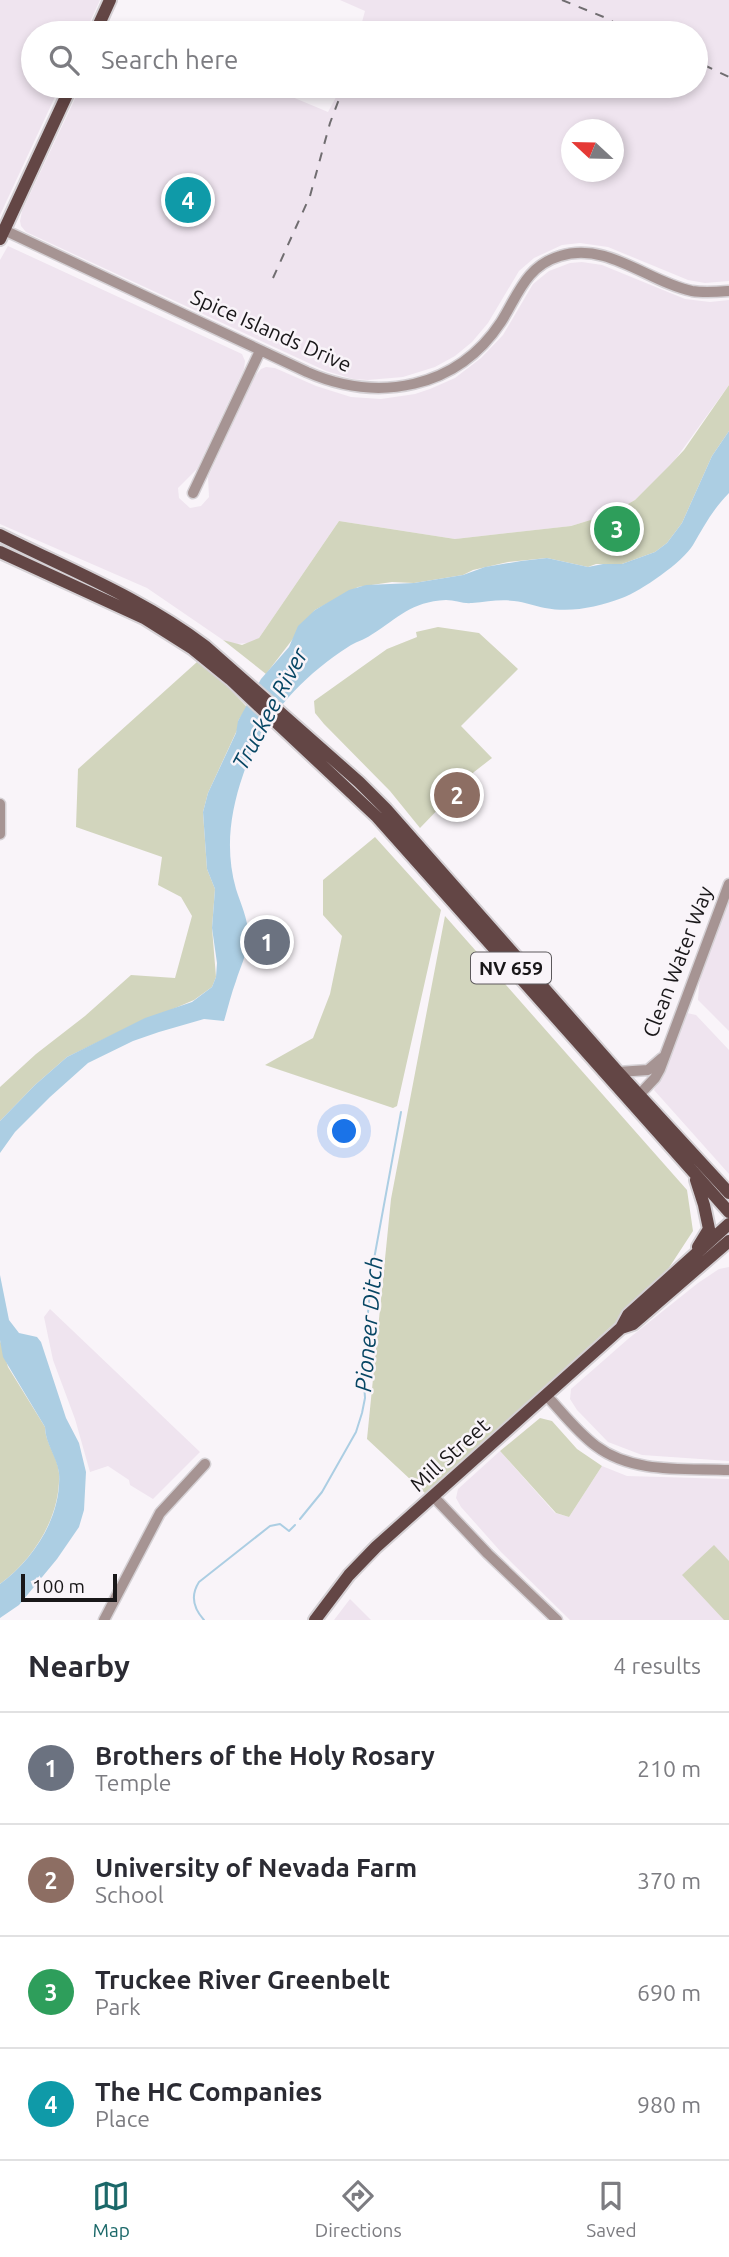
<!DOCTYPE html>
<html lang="en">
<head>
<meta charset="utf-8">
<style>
  :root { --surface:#fff; --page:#f7f7f7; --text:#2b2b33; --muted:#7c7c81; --line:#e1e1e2; --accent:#1b6869 }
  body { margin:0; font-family:Ubuntu,sans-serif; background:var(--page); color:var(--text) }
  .compass { position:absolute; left:561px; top:119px; width:63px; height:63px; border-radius:50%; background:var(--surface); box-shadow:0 4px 10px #0003; rotate:292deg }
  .scale { position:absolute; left:21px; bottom:18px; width:96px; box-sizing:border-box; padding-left:7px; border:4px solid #191719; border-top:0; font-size:19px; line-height:24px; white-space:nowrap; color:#191719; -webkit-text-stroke:5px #f9f4f9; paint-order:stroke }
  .you { position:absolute; left:345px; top:1132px; width:24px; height:24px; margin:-18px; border:5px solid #fff; border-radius:50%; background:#1a73e8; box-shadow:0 0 0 10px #1a73e833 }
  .badge { display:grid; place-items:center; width:46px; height:46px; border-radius:50%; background:var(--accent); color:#fff; font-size:23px; font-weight:700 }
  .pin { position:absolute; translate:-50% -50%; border:4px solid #fff; box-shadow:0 2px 7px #0006 }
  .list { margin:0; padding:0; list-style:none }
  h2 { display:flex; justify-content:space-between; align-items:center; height:91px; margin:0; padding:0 28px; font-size:30px }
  h2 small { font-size:23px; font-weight:400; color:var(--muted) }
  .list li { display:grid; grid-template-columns:46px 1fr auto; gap:21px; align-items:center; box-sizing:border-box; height:112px; padding:0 28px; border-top:2px solid var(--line) }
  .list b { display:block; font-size:26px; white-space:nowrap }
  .list p { margin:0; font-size:23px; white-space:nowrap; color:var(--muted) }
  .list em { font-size:23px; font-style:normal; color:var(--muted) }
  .icon { flex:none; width:38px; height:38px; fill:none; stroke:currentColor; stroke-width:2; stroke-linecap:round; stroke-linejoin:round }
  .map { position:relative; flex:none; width:729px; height:1620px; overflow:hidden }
  .search { position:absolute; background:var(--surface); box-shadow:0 4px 10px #0003; left:21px; right:21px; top:21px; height:77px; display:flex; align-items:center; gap:18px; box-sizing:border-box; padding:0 24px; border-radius:38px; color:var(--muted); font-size:26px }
  .sheet { height:539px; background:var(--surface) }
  nav { display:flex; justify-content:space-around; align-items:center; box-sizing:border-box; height:98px; border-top:2px solid var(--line); background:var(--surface); font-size:19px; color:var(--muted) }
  nav a { display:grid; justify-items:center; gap:4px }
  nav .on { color:var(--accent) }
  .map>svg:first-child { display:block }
</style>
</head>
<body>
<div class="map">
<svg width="729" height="1620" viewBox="0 0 729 1620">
  <rect width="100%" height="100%" fill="#f9f4f9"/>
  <path fill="#efe4ef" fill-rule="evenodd" d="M0,0h100l-15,33h-52v53h27l-60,129z
    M340,0h389v281l-24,2 -17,-3 -80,-33 -28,-4 -18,2 -28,13 -15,13 -31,52 -16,19 -17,14 -20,11 -32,10 -35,3 -15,-1 -27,-8 -300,-139 -5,-6 -1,-5 2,-10 59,-125h185l62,26 14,-26h354v-53h-337l6,-22zM572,130h42v42h-42z
    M111,22l28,11h-34z
    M8,246l234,108 3,7 -1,8 -47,100 -19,19 1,10 11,10 11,-2 8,-9 -1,-20 47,-101 6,-7 5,-2 9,1 41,18 35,11 30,2 34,-5 15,-5 25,-11 26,-20 22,-23 30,-51 16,-13 21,-8 12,-1 20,3 83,34 25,3 19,-2v85l-57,79 -37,36 -25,14 -39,12 -116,13 -116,-18 -80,117 -8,5 -17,1 -11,-4 -76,-52 -147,-64v-264z
    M729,901v130l-31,-31 1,-15 5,-21z
    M687,1013l9,2 33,35v124l-75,-84z
    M729,1267v194l-87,-6 -34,-13 -31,-32 -7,-11 1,-10 57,-50 70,-56 21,-14z
    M50,1309l150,143 -47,47 -23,-14 -1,-5 -21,-14 -18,6 -15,-53 -22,-59 -9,-43z
    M500,1451l55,62 14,4 33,-51 25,10 102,3v141h-159l-69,-68 -40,-45 -5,-9 2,-9z
    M350,1599l21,21h-37z"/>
  <path fill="#d2d5bd" d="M729,385v46l-17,25 -30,67 -15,20 -12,9 -33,12h-26l-8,3 -41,-9 -39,4 -35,8 -10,5 -49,8 -22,-1 -34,5 -43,23 -49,64 -43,-34 19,5 17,-7 80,-117 116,18 116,-13 39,-12 25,-14 35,-35 14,-15z
    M438,627l41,6 39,36 -57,57 31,32 -18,14 -54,56 -30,-37 -66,-67 -9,-11 -1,-12 73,-52 30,-12 -1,-5z
    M197,662l27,21 23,24 -9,14v7l-30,65 -5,19 4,57 8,20 -3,39 4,49 -4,10 -18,13 -75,32 -52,25 -32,28 -35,36v-34l36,-33 49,-38 46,-41 44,3 17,-62 -11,-19 -23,-12 4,-28 -86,-30 2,-58z
    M375,837l66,73 -44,196 -4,2 -128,-43 48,-27 17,-44 12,-58 -19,-21v-35z
    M445,916l242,274 6,41 -34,52 -233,211 -59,-55 24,-240z
    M0,1340l8,27 37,60c0,16 13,30 14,46 2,44 -26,87 -59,111z
    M540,1418l12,3 25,28 25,17 -33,51 -13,-4 -56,-62z
    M714,1545l15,16v59h-5l-42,-45z"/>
  <path fill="#accee3" d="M729,431v62c-16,16 -25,33 -36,52 -10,17 -52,46 -71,53 -25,9 -50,15 -77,10 -10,-2 -20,-6 -31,-7 -15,-2 -27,1 -42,2 -9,1 -17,-3 -26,-3 -36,2 -46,17 -75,35 -7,5 -16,7 -23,12 -47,30 -88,75 -105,128 -13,38 -18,75 -7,114 5,16 14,34 12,51 -1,14 -8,28 -12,41 -5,13 -8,27 -12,40l-20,-2 -45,13 -26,9 -45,22 -38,34 -35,35 -15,21v-32l35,-36 32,-28 78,-39 47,-16 20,-15 4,-10 1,-14 -5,-35 3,-39 -8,-20 -4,-57 5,-19 28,-60 2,-12 23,-42 28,-32 9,-21 17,-16 34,-20 17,-5 48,-2 49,-8 22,-8 36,-6 26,-3 41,9 15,-3h19l33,-12 12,-9 15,-20 30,-67z
    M0,1275l9,45 10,13 18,4 4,5 25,76 13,25 7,29 -2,38 -5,17 -22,32 -38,46 -19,13v-34c33,-24 62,-67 59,-111 -2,-16 -14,-30 -14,-46l-42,-70 -3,-17z"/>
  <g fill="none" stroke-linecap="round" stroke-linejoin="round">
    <path stroke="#accee3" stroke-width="2" d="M300,1519l22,-27 34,-60 6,-19 3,-15 -2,-32 9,-96 29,-158
      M204,1620c-11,-12 -14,-24 -5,-38l71,-56 10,-2 9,7 6,-6"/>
    <g stroke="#d5d1d5" stroke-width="13">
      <path id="minor" d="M4,230l303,142c71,31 150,17 194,-50 17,-27 25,-56 59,-66 47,-15 88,26 132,35 12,2 24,1 37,0
        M193,493l67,-142
        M0,804v30
        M618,1072l30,-2 14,-12
        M639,1095l16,-17 5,-9 69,-185
        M546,1395c16,17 31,37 50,51 37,28 89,22 133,24
        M433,1496l55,58 69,66
        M104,1620l56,-107 45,-49"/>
    </g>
    <g stroke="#d5d1d5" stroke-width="16">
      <path id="major" d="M95,33l15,-33
        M0,239l71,-153
        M0,535c70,35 143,64 205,111l154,136 27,27 232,263 111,121
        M0,552l144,66 49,31 37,30 147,138 352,395
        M696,1180l8,25 5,24 -11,18
        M621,1328l7,-13 101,-91
        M315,1620l34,-45 27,-28 245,-219 12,-4 96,-83"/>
    </g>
    <use href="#minor" stroke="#a69493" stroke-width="10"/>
    <use href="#major" stroke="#634645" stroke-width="12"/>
    <path stroke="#706d70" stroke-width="2" stroke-dasharray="9 9" stroke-linecap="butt" d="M562,0l44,18 26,15
      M704,65l25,12
      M273,278l37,-82 20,-73 11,-29"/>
  </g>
  <g text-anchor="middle" stroke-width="5" stroke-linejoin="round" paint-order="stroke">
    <rect fill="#f9f4f9" stroke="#5c595c" stroke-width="2" x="471" y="952.5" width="80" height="31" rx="5"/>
    <g font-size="19" font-weight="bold" fill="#191719">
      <text x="511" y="975">NV 659</text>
    </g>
    <g font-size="21" fill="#191719" stroke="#f9f4f9">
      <text transform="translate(271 331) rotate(24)" y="7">Spice Islands Drive</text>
      <text transform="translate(678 962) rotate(-69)" y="7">Clean Water Way</text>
      <text transform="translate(450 1455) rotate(-42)" y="7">Mill Street</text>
    </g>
    <g font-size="23" font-style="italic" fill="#074664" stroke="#f9f4f9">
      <text transform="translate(270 709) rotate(-62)" y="8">Truckee River</text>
      <text transform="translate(369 1324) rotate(-85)" y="8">Pioneer Ditch</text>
    </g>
  </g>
</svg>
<svg class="compass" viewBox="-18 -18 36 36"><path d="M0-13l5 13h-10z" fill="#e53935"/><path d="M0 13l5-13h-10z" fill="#7c7c81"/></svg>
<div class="scale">100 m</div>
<div class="you"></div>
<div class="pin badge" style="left:267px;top:942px;background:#6b7280">1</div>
<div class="pin badge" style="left:457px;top:795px;background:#8d6e63">2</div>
<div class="pin badge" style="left:617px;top:529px;background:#2e9e5b">3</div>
<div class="pin badge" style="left:188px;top:200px;background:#0f9aa8">4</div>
<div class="search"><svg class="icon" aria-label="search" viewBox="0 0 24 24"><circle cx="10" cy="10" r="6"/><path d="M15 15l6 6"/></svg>Search here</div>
</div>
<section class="sheet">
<h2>Nearby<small>4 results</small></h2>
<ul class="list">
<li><span class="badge" style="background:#6b7280">1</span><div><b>Brothers of the Holy Rosary</b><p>Temple</p></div><em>210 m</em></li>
<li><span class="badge" style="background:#8d6e63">2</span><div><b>University of Nevada Farm</b><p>School</p></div><em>370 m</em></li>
<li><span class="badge" style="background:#2e9e5b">3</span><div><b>Truckee River Greenbelt</b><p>Park</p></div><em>690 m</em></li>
<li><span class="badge" style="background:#0f9aa8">4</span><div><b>The HC Companies</b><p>Place</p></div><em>980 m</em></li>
</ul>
</section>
<nav>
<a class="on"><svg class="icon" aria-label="map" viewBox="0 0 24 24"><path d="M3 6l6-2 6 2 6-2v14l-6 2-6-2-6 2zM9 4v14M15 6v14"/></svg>Map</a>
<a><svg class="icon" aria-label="directions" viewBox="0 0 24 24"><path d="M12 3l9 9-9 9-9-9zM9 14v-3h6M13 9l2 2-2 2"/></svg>Directions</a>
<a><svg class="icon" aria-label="saved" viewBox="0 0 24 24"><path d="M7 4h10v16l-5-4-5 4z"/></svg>Saved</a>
</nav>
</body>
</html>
